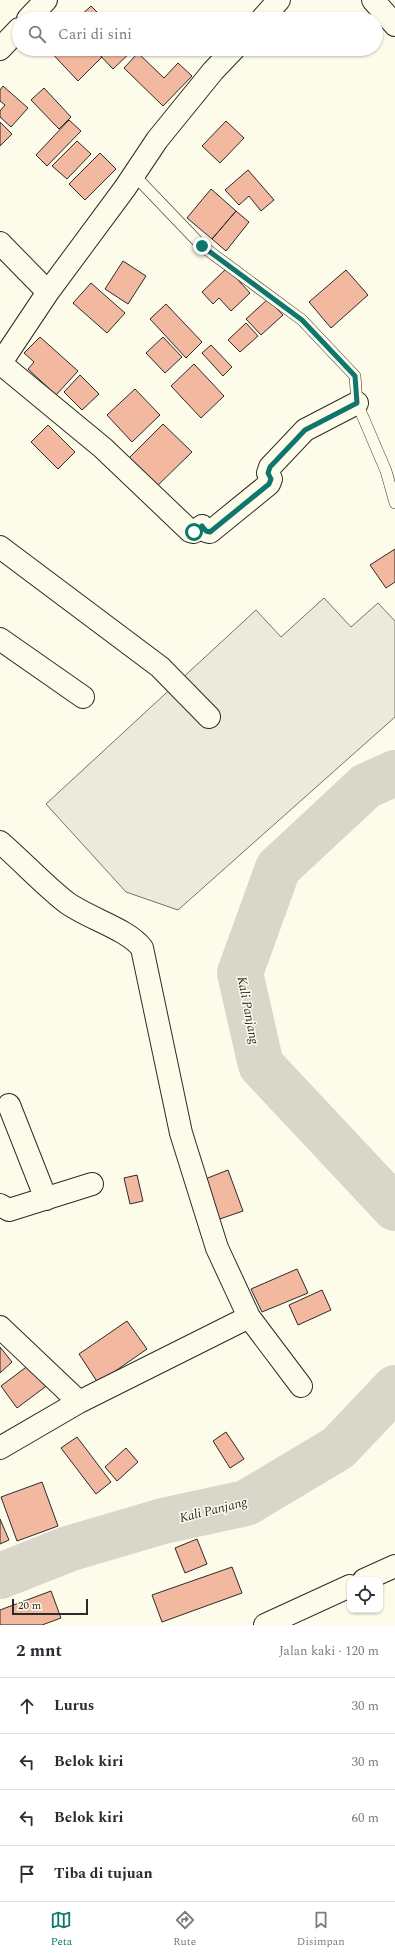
<!DOCTYPE html>
<html lang="id">
<head>
<meta charset="utf-8">
<style>
  :root { --surface:#fff; --page:#f2f2f3; --text:#2b2b33; --muted:#7c7c81; --line:#e1e1e2; --accent:#0f766e }
  body { margin:0; font-family:Spectral,serif; background:var(--page); color:var(--text) }
  .controls { position:absolute; right:12px; bottom:12px; display:grid; overflow:hidden; border-radius:8px; box-shadow:0 1px 3px #0004 }
  .controls button { width:36px; height:36px; display:grid; place-items:center; padding:0; border:0; border-bottom:1px solid var(--line); background:var(--surface); color:var(--text); font:20px sans-serif }
  .scale { position:absolute; left:12px; bottom:10px; width:76px; box-sizing:border-box; padding-left:4px; border:2px solid #2b2b2b; border-top:0; font-size:11px; line-height:14px; white-space:nowrap; color:#2b2b2b; -webkit-text-stroke:3px #fdfbea; paint-order:stroke }
  .stop { position:absolute; width:12px; height:12px; margin:-9px; border:3px solid #0f766e; border-radius:50%; background:#fff }
  .stop.end { background:#0f766e; border-color:#fff; box-shadow:0 1px 4px #0008 }
  .list { margin:0; padding:0; list-style:none }
  h2 { display:flex; justify-content:space-between; align-items:center; height:52px; margin:0; padding:0 16px; font-size:17px }
  h2 small { font-size:13px; font-weight:400; color:var(--muted) }
  .list li { display:grid; grid-template-columns:26px 1fr auto; gap:12px; align-items:center; box-sizing:border-box; height:56px; padding:0 16px; border-top:1px solid var(--line) }
  .list b { display:block; font-size:15px; white-space:nowrap }
  .list em { font-size:13px; font-style:normal; color:var(--muted) }
  .icon { flex:none; width:22px; height:22px; fill:none; stroke:currentColor; stroke-width:2; stroke-linecap:round; stroke-linejoin:round }
  .map { position:relative; flex:none; width:395px; height:1625px; overflow:hidden }
  .search { position:absolute; background:var(--surface); box-shadow:0 1px 3px #0004; left:12px; right:12px; top:12px; height:44px; display:flex; align-items:center; gap:10px; box-sizing:border-box; padding:0 14px; border-radius:22px; color:var(--muted); font-size:15px }
  .sheet { height:276px; background:var(--surface) }
  nav { display:flex; justify-content:space-around; align-items:center; box-sizing:border-box; height:56px; border-top:1px solid var(--line); background:var(--surface); font-size:11px; color:var(--muted) }
  nav a { display:grid; justify-items:center; gap:2px }
  nav .on { color:var(--accent) }
  .map>svg:first-child { display:block }
</style>
</head>
<body>
<div class="map">
<svg width="395" height="1625" viewBox="0 0 395 1625">
  <rect width="100%" height="100%" fill="#fdfbea"/>
  <path fill="#ecebdb" stroke="#74746e" d="M324,598l27,29 27,-24 17,18v96l-217,193 -52,-18 -80,-88 210,-194 25,27z"/>
  <g fill="none" stroke-linecap="round" stroke-linejoin="round">
    <path stroke="#d8d7c9" stroke-width="46" d="M395,773l-29,13 -88,82 -38,105 21,92 134,143
      M0,1576l68,-27 95,-28 83,-18 92,-55 57,-60"/>
  </g>
  <path fill="#f2b8a0" stroke="#2b2b2b" d="M91,6l13,13h-27z
    M48,49h46l8,8 -24,24z
    M94,49h40l-21,20z
    M138,53l26,25 14,-15 14,13 -29,30 -39,-38z
    M3,86l25,22 -17,19 -11,-10v-6l5,-6 -5,-4v-11z
    M44,88l27,29 -12,12 -28,-29z
    M69,120l12,11 -34,35 -11,-11z
    M226,121l18,17 -24,25 -18,-17z
    M0,122l12,12 -12,12z
    M77,141l14,13 -24,25 -15,-13z
    M100,153l16,16 -31,31 -16,-16z
    M248,170l26,30 -13,11 -12,-15 -10,9 -14,-15z
    M211,189l25,22 -24,28 -25,-21z
    M236,211l13,11 -23,29 -14,-12z
    M123,261l23,15 -18,28 -23,-15z
    M227,268l23,25 -19,18 -12,-13 -6,6 -11,-12z
    M346,270l22,25 -37,33 -22,-26z
    M91,283l34,30 -18,20 -34,-30z
    M268,299l15,16 -22,20 -15,-16z
    M166,304l36,38 -16,16 -36,-39z
    M246,323l12,13 -18,16 -12,-12z
    M40,337l38,34 -22,24 -28,-26 6,-7 -10,-9z
    M163,337l19,20 -17,16 -19,-20z
    M211,345l21,22 -9,9 -21,-23z
    M194,364l30,32 -23,22 -30,-32z
    M80,375l19,19 -17,16 -18,-18z
    M135,389l25,26 -28,27 -25,-27z
    M163,424l29,28 -38,37 -28,-28z
    M48,425l27,27 -17,17 -27,-27z
    M395,549v33l-9,6 -16,-23z
    M228,1170l15,41 -29,10 -14,-40z
    M137,1175l6,26 -13,3 -6,-26z
    M297,1269l11,24 -46,19 -11,-23z
    M322,1290l9,20 -33,15 -9,-20z
    M127,1321l20,28 -49,34 -19,-29z
    M0,1347l12,15 -12,11z
    M33,1362l16,22 -32,24 -16,-22z
    M226,1432l18,27 -14,9 -17,-27z
    M77,1437l34,45 -15,12 -35,-46z
    M126,1448l12,14 -21,19 -12,-14z
    M42,1482l16,44 -41,15 -16,-44z
    M0,1519l9,21 -9,4z
    M197,1539l10,25 -22,9 -10,-25z
    M232,1567l10,26 -80,29 -10,-27z
    M51,1591l10,27 -19,7h-42v-15z"/>
  <g fill="none" stroke-linecap="round" stroke-linejoin="round">
    <g stroke="#2b2b2b" stroke-width="12">
      <path id="service" d="M134,175l68,71 100,74 53,56 2,27 29,68 9,32"/>
    </g>
    <g stroke="#2b2b2b" stroke-width="24">
      <path id="minor" d="M373,0l22,25
        M262,19l17,-19
        M0,243l48,49
        M0,363l103,85 87,83 4,1 8,-6 4,5 4,1 59,-48 2,-5 -3,-6 2,-6 35,-37 52,-27
        M0,364l48,-72 77,-104 32,-48 56,-69 21,-22
        M0,547l160,120 49,50
        M0,639l83,58
        M0,842c22,19 43,42 66,60 21,16 62,27 76,46l39,185 36,115 32,69 52,69
        M9,1105l37,94
        M0,1205l9,5 83,-26
        M0,1327l79,75
        M0,1448l79,-46 170,-85"/>
    </g>
    <g stroke="#2b2b2b" stroke-width="24">
      <path id="tertiary" d="M28,19l18,-19
        M0,49l19,-20"/>
    </g>
    <g stroke="#2b2b2b" stroke-width="24">
      <path id="primary" d="M364,1580l31,-14
        M265,1625l85,-39"/>
    </g>
    <use href="#service" stroke="#fdfbea" stroke-width="11"/>
    <use href="#minor" stroke="#fdfbea" stroke-width="22"/>
    <use href="#tertiary" stroke="#fdfbea" stroke-width="22"/>
    <use href="#primary" stroke="#fdfbea" stroke-width="22"/>
  </g>
  <g fill="none" stroke-linecap="round" stroke-linejoin="round">
    <path stroke="#0f766e" stroke-width="5" d="M194,532l8,-6 4,5 4,1 59,-48 2,-5 -3,-6 2,-6 35,-37 52,-27 -2,-27 -53,-56 -100,-74"/>
  </g>
  <g text-anchor="middle" stroke-width="3" stroke-linejoin="round" paint-order="stroke">
    <g font-size="13" font-style="italic" fill="#2b2b2b" stroke="#fdfbea">
      <text transform="translate(249 1010) rotate(79)" y="5">Kali Panjang</text>
      <text transform="translate(213 1509) rotate(-14)" y="5">Kali Panjang</text>
    </g>
  </g>
</svg>
<div class="controls">
<button><svg class="icon" aria-label="locate" viewBox="0 0 24 24"><circle cx="12" cy="12" r="6"/><path d="M12 2v4M12 18v4M2 12h4M18 12h4"/></svg></button>
</div>
<div class="scale">20 m</div>
<div class="stop" style="left:194px;top:532px"></div>
<div class="stop end" style="left:202px;top:246px"></div>
<div class="search"><svg class="icon" aria-label="search" viewBox="0 0 24 24"><circle cx="10" cy="10" r="6"/><path d="M15 15l6 6"/></svg>Cari di sini</div>
</div>
<section class="sheet">
<h2>2 mnt<small>Jalan kaki · 120 m</small></h2>
<ul class="list">
<li><svg class="icon" aria-label="ahead" viewBox="0 0 24 24"><path d="M12 20V5M6 11l6-6 6 6"/></svg><div><b>Lurus</b></div><em>30 m</em></li>
<li><svg class="icon" aria-label="left" viewBox="0 0 24 24"><path d="M17 20v-9H6M10 6l-5 5 5 5"/></svg><div><b>Belok kiri</b></div><em>30 m</em></li>
<li><svg class="icon" aria-label="left" viewBox="0 0 24 24"><path d="M17 20v-9H6M10 6l-5 5 5 5"/></svg><div><b>Belok kiri</b></div><em>60 m</em></li>
<li><svg class="icon" aria-label="arrive" viewBox="0 0 24 24"><path d="M6 21V4h12l-3 4 3 4H6"/></svg><div><b>Tiba di tujuan</b></div></li>
</ul>
</section>
<nav>
<a class="on"><svg class="icon" aria-label="map" viewBox="0 0 24 24"><path d="M3 6l6-2 6 2 6-2v14l-6 2-6-2-6 2zM9 4v14M15 6v14"/></svg>Peta</a>
<a><svg class="icon" aria-label="directions" viewBox="0 0 24 24"><path d="M12 3l9 9-9 9-9-9zM9 14v-3h6M13 9l2 2-2 2"/></svg>Rute</a>
<a><svg class="icon" aria-label="saved" viewBox="0 0 24 24"><path d="M7 4h10v16l-5-4-5 4z"/></svg>Disimpan</a>
</nav>
</body>
</html>
